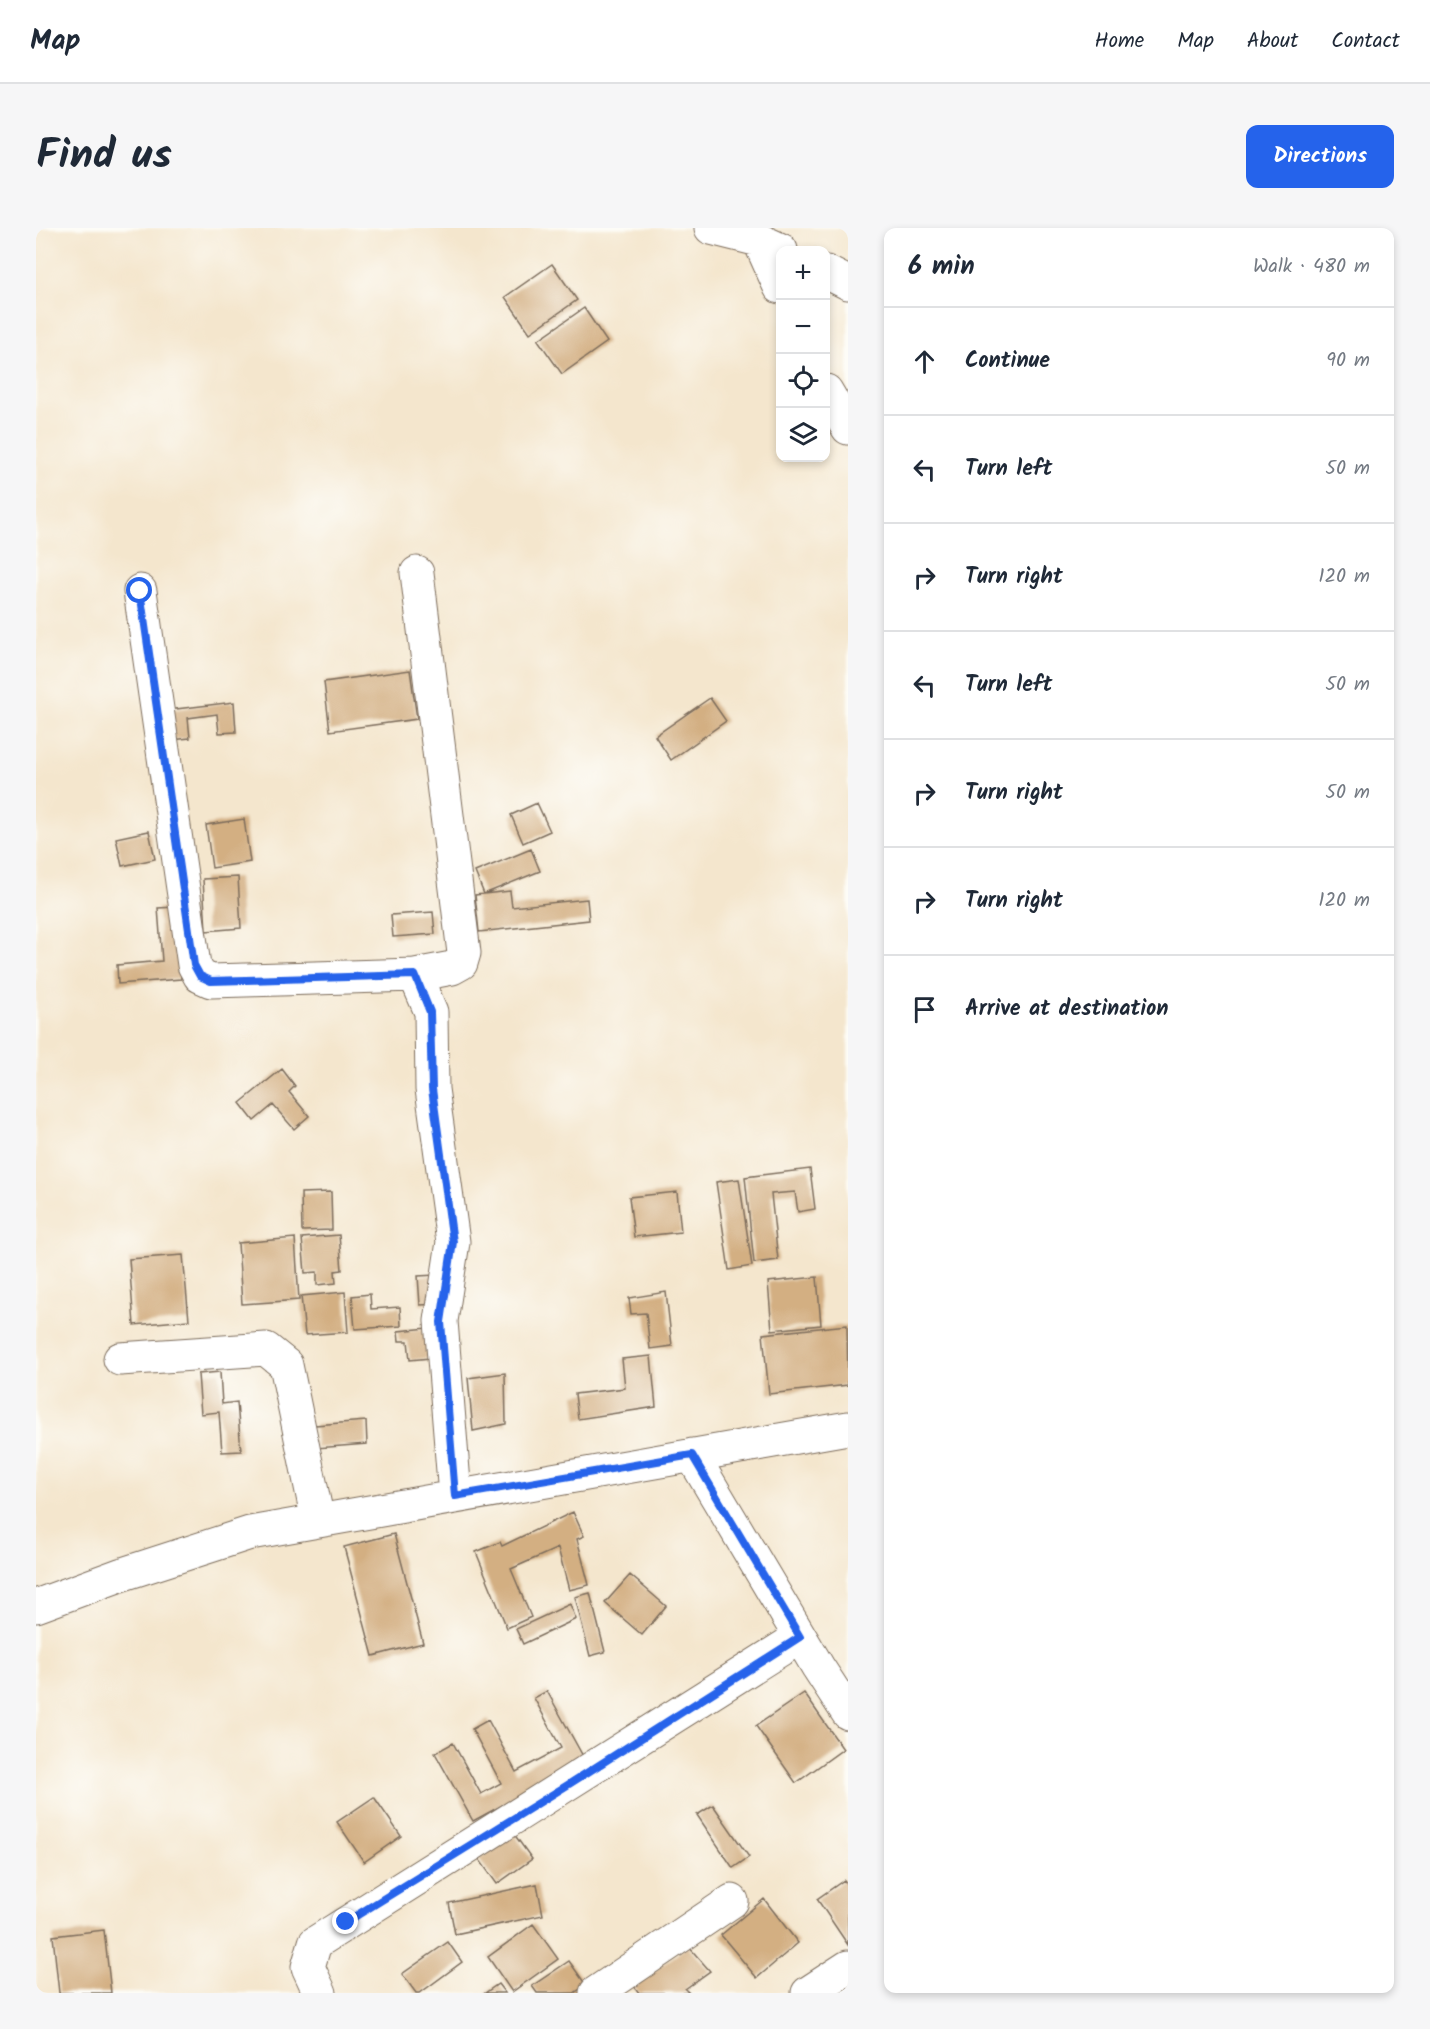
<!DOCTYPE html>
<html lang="en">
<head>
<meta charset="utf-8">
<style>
  :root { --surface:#fff; --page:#f6f6f7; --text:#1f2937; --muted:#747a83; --line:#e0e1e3; --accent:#2563eb }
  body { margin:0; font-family:Kalam,sans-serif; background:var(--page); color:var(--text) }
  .controls { position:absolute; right:18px; top:18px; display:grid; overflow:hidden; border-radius:12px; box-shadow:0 3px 9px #0003 }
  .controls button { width:54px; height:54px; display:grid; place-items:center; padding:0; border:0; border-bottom:2px solid var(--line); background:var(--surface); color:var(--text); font:30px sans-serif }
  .stop { position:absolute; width:18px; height:18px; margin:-14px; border:4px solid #2563eb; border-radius:50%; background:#fff }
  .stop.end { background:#2563eb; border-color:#fff; box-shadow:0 2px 6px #0008 }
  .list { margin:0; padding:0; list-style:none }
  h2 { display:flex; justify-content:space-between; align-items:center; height:78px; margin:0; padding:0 24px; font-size:26px }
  h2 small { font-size:20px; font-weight:400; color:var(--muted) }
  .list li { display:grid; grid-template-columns:39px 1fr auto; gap:18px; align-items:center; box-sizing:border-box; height:108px; padding:0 24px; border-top:2px solid var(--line) }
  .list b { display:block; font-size:22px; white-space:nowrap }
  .list em { font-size:20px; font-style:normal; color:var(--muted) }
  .icon { flex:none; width:33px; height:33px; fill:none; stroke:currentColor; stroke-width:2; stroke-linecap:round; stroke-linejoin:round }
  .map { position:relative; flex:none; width:812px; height:1765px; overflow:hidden; border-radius:12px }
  header { display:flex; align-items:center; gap:36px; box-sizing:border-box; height:84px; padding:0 30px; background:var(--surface); border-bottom:2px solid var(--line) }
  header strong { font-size:28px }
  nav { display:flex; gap:33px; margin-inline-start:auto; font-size:21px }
  .intro { display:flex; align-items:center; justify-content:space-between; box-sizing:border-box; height:144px; padding:0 36px }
  h1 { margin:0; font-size:42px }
  .button { padding:15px 27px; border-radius:12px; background:var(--accent); color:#fff; font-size:21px; font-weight:700 }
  main { display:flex; gap:36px; padding:0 36px }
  aside { flex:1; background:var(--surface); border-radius:12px; box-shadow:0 3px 9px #0003 }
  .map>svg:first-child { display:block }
</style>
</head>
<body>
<header>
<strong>Map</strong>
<nav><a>Home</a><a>Map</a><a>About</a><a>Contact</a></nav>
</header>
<div class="intro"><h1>Find us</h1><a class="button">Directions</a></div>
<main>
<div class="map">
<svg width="812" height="1765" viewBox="0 0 812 1765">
  <rect width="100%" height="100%" fill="#fdfcf7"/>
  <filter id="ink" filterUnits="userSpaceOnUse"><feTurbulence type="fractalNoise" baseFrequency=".0167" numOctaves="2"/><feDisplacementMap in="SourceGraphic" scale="12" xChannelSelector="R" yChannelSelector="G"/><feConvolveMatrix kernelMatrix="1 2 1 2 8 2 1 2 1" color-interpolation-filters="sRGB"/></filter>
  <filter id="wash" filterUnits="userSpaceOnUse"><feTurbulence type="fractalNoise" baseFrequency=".008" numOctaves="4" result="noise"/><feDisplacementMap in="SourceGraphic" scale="24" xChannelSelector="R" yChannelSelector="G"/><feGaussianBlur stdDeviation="1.35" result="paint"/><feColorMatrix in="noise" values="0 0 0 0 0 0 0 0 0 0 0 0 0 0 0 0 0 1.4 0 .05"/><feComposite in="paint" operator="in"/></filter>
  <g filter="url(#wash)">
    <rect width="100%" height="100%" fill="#f4e6cd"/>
    <g id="blocks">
      <path fill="#d3af82" d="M516,36l25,36 -47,33 -25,-36z
        M548,80l23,34 -45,32 -24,-34z
        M374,442l7,49 -87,12 -6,-49z
        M674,470l16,23 -55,39 -16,-24z
        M198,474l2,30 -17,1 -2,-19 -29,4 2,20 -19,2 -3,-30z
        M501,575l13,28 -27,12 -12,-28z
        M208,591l6,43 -38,6 -6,-43z
        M113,603l6,28 -33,7 -6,-28z
        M495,621l9,22 -56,23 -9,-22z
        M202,649l3,51 -35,3 -3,-52z
        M474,663l2,16 75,-8 2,21 -110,12 -4,-37z
        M140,679l5,72 -63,5 -1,-19 45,-4 -4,-53z
        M397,684l2,22 -42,3 -2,-22z
        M246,841l13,17 -6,6 20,24 -15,13 -21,-24 -19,16 -14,-18z
        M774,941l5,40 -17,3 -3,-20 -24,2 7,66 -24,3 -9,-86z
        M703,951l13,87 -23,4 -13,-88z
        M295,964l1,38 -30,1 -1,-38z
        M641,964l4,40 -47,5 -5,-40z
        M303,1007l3,35 -7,1 1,12 -19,2v-13l-12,1 -3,-35z
        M259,1010l4,62 -57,4 -4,-61z
        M147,1027l6,65 -55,5 -5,-66z
        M400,1047l2,29 -18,1 -2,-29z
        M781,1049l4,48 -49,5 -4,-48z
        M309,1064l3,40 -43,3 -4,-39z
        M630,1064l6,54 -22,3 -4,-36 -15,1 -2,-16z
        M334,1066l1,15 29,-2 1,19 -46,3 -3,-33z
        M811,1097l1,60 -79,9 -6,-60z
        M392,1100l2,30 -20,2 -2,-19h-9l-1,-10z
        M615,1128l5,51 -78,12 -3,-25 50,-6 -3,-29z
        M184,1144l2,32 15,-2 4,49 -19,1 -3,-40 -18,2 -3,-40z
        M469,1145l1,51 -33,7 -5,-53z
        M330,1193l1,23 -51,4 -1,-23z
        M537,1284l11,24 -7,3 12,46 -20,5 -11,-42 -47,21 20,48 -24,11 -31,-76 24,-10 2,4z
        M358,1306l29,109 -50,13 -29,-109z
        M594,1347l36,31 -24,29 -37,-32z
        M554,1365l15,59 -15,4 -15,-59z
        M534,1376l6,15 -53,25 -7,-15z
        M511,1463l38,69 -112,61 -38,-68 18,-10 28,51 20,-11 -29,-54 16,-9 28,52 45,-24 -27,-50z
        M768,1465l39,56 -47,34 -40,-57z
        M338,1569l27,39 -37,26 -27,-40z
        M677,1577l36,52 -16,11 -36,-53z
        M478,1606l18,25 -35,25 -18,-25z
        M808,1652l4,6v59l-31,-46z
        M501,1656l6,31 -88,19 -6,-31z
        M728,1671l34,44 -41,35 -36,-43z
        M497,1696l25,35 -46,33 -24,-35z
        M68,1702l7,63h-52l-6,-57z
        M412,1714l14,20 -42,31h-4l-14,-19z
        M652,1718l22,25 -25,18 4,4h-50l-5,-7z
        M533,1733l17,24 -12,8h-37l-5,-7z
        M462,1756l7,9h-20z"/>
    </g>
  </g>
  <g filter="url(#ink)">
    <use href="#blocks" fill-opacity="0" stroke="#7c6c5b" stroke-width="1.5"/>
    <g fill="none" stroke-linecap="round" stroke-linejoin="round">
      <g stroke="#7c6c5b" stroke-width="35">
        <path id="minor" d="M675,0l48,12 22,10
          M723,12l21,47
          M790,44l22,11
          M790,163l22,37
          M104,363l54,374 6,11 11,5 204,-6 37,-7 9,-5 3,-10 -47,-380
          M379,747l16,37 1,77 21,153 -12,79 14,175
          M84,1131l146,-10 20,16 32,156
          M656,1227l126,212 30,46
          M0,1378l84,-31 130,-42 598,-105
          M284,1765l-12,-26 7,-24 485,-306
          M560,1765l136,-92
          M772,1765l40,-26"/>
      </g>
      <use href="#minor" stroke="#fff" stroke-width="33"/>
    </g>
  </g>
  <g fill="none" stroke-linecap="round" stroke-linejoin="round" filter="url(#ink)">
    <path stroke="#2563eb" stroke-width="8" d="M104,363l54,374 6,11 11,5 204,-6 15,37 2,77 21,153 -12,80 14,174 237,-41 108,182 -234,149 -220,136"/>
  </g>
</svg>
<div class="controls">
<button>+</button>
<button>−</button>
<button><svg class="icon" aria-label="locate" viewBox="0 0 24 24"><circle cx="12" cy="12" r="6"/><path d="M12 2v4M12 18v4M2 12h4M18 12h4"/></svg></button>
<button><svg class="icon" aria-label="layers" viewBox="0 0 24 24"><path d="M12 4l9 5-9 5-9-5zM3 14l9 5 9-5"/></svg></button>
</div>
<div class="stop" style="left:104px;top:363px"></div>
<div class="stop end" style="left:310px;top:1694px"></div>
</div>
<aside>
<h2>6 min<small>Walk · 480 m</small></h2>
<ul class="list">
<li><svg class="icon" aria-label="ahead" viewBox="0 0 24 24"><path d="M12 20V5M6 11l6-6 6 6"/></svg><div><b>Continue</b></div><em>90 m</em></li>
<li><svg class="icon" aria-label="left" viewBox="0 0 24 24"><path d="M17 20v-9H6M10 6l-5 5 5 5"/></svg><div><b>Turn left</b></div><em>50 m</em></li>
<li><svg class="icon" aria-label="right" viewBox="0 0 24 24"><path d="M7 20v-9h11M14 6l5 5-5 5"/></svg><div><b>Turn right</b></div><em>120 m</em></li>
<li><svg class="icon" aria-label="left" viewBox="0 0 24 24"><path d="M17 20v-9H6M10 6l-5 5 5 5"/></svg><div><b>Turn left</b></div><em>50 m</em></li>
<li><svg class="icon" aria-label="right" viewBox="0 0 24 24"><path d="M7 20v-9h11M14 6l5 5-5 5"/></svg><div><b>Turn right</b></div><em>50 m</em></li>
<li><svg class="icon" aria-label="right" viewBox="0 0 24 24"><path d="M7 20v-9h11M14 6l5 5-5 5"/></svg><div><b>Turn right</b></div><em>120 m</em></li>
<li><svg class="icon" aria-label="arrive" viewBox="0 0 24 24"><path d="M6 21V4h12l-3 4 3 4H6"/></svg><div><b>Arrive at destination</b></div></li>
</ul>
</aside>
</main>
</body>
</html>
